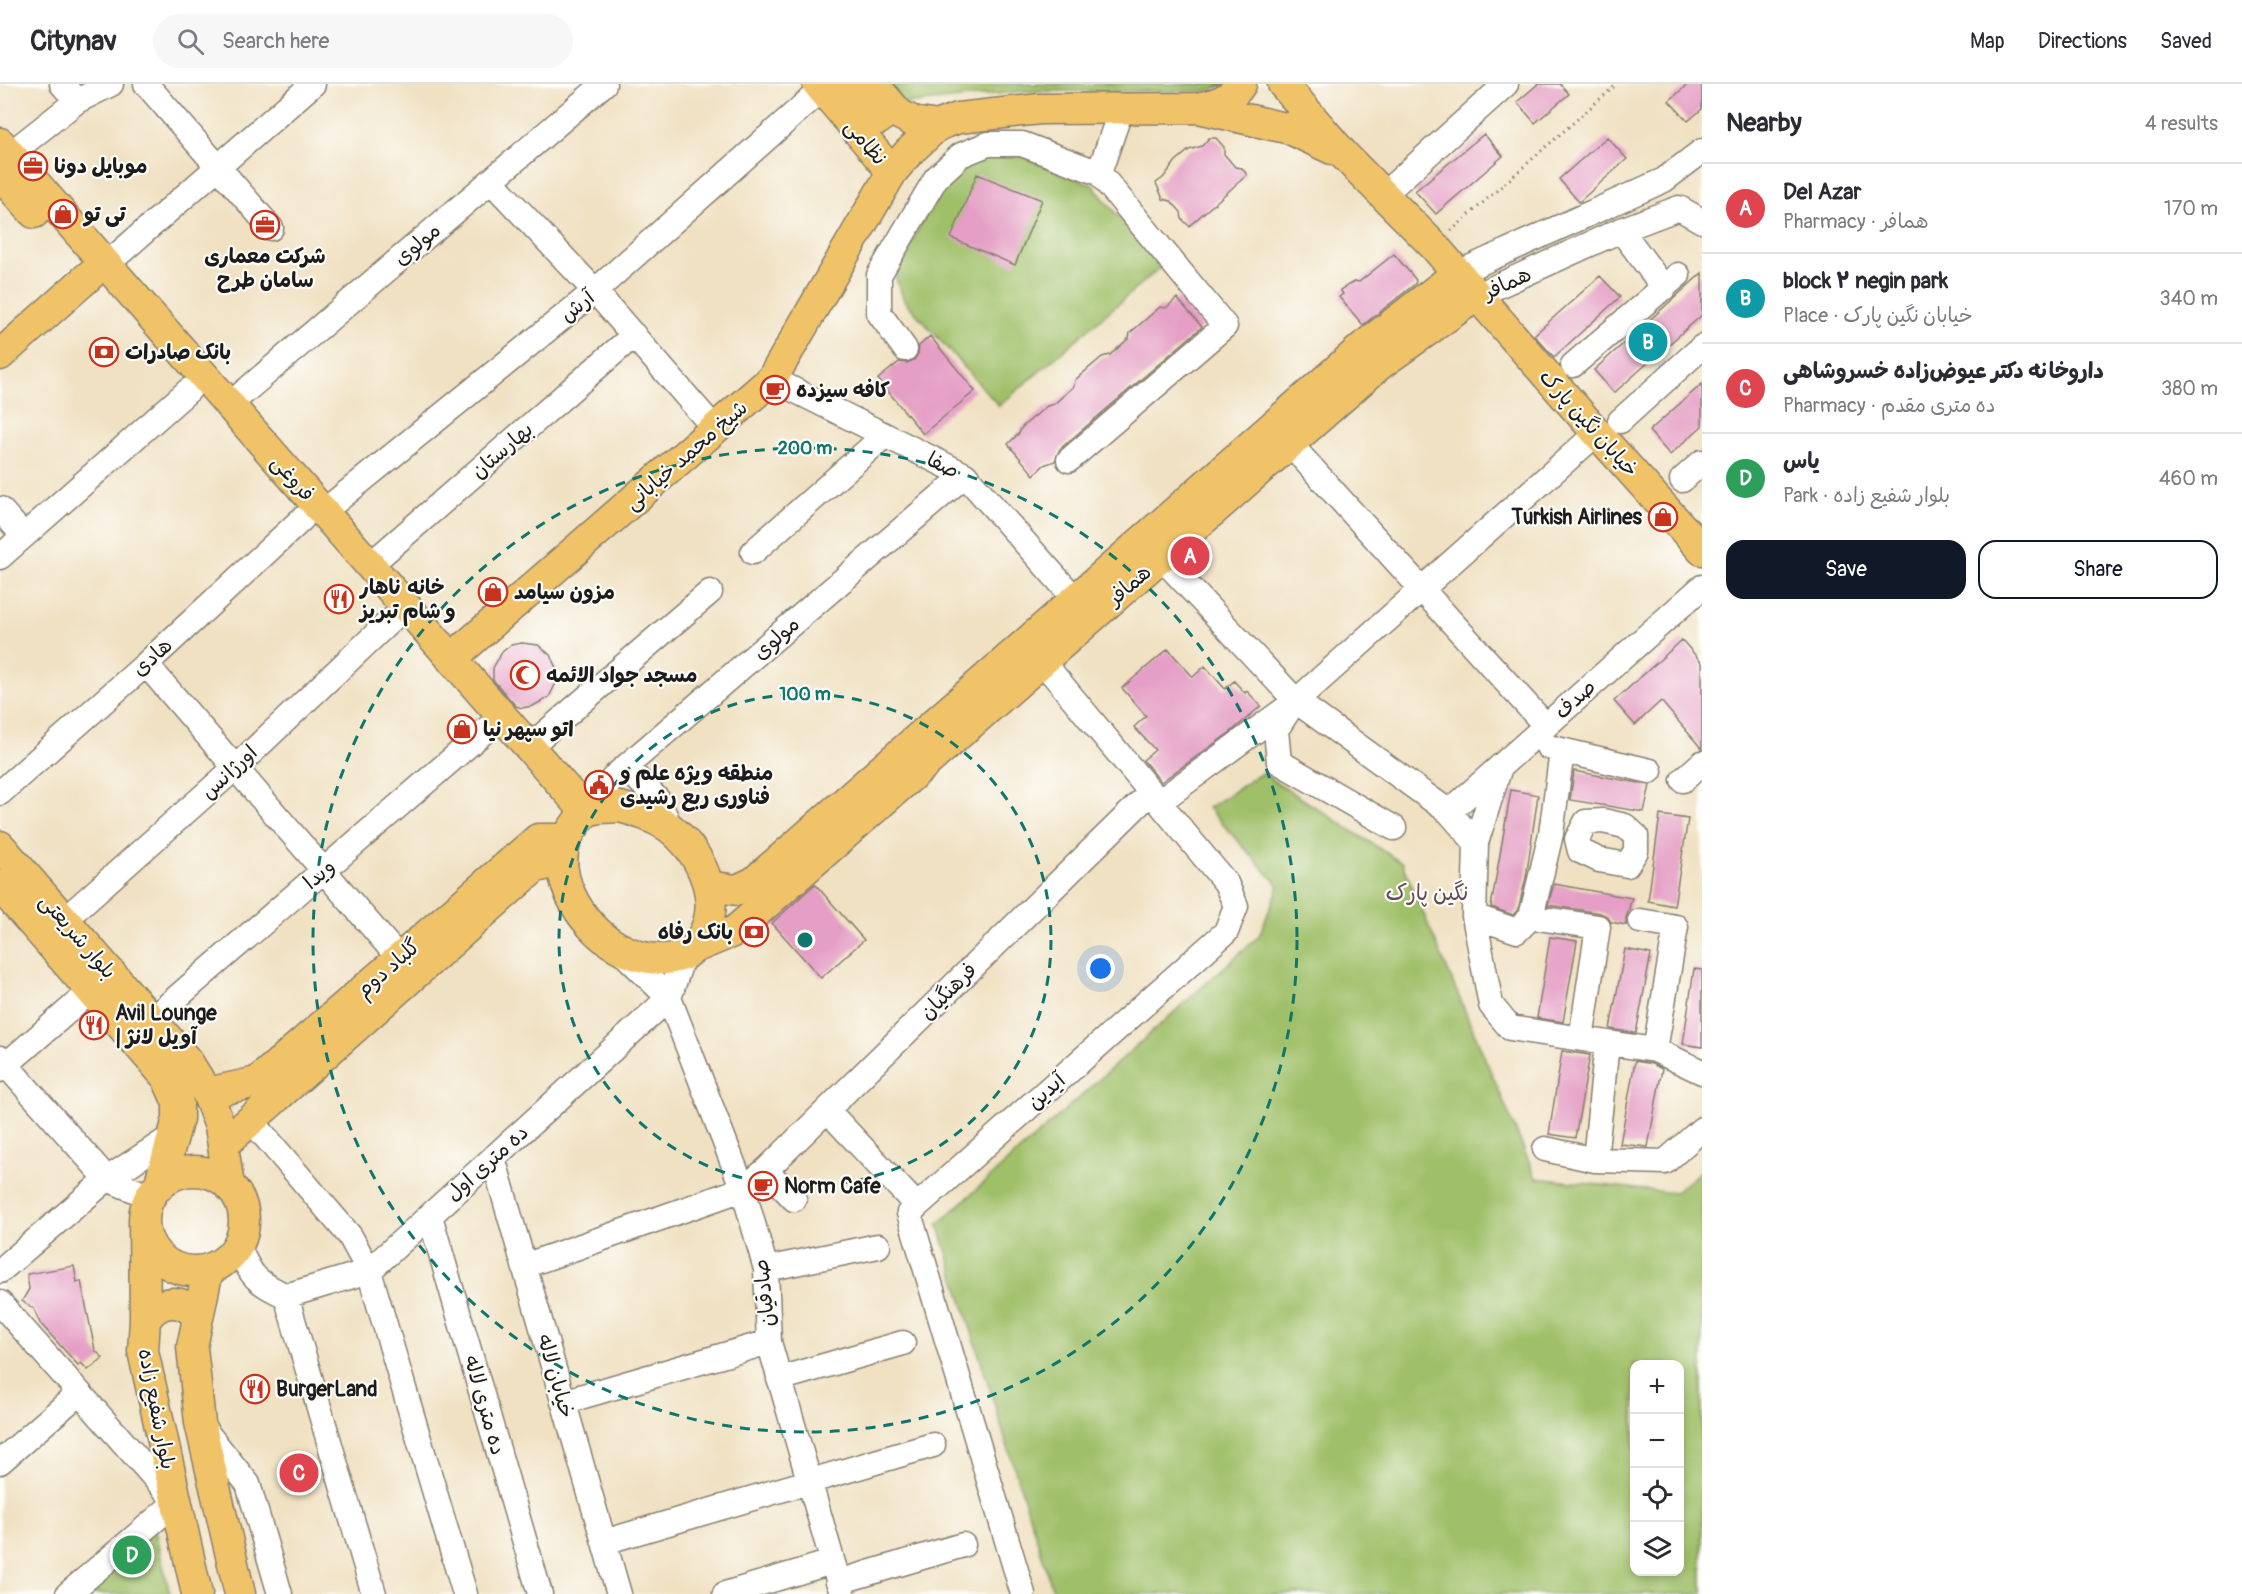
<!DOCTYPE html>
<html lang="en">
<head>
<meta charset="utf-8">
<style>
  :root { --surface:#fff; --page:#f7f7f7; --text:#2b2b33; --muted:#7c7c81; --line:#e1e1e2; --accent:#111827 }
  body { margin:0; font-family:Pangolin,"Playpen Sans Arabic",sans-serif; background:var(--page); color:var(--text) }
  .controls { position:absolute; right:18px; bottom:18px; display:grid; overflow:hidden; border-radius:12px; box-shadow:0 3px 9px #0003 }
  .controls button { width:54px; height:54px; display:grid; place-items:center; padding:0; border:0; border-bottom:2px solid var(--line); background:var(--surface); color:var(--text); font:30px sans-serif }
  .you { position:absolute; left:1101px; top:885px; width:21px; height:21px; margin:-15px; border:4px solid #fff; border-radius:50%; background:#1a73e8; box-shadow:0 0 0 9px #1a73e833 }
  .badge { display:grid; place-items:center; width:39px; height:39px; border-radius:50%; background:var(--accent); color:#fff; font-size:20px; font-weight:700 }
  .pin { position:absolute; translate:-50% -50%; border:3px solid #fff; box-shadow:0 2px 6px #0006 }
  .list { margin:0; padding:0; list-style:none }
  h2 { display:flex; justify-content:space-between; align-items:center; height:78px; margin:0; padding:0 24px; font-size:26px }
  h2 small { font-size:20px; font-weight:400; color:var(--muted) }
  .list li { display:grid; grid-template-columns:39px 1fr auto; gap:18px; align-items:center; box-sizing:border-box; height:90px; padding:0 24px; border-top:2px solid var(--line) }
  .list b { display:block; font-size:22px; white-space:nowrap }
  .list p { margin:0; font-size:20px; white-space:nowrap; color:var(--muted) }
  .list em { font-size:20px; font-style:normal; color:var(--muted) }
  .actions { display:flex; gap:12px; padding:18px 24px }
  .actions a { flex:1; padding:14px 0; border:2px solid var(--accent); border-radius:18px; text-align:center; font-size:21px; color:var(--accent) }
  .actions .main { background:var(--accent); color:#fff }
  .icon { flex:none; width:33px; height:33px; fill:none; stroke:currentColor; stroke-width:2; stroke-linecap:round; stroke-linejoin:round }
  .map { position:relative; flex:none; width:1702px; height:1510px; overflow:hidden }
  header { display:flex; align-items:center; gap:36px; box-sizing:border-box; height:84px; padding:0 30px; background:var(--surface); border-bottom:2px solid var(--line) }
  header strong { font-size:28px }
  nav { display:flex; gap:33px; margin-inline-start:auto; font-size:21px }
  .search { width:420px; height:54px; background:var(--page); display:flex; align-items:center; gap:15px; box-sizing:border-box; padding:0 21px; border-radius:33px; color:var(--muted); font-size:22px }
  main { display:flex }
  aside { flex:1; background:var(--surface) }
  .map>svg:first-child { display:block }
</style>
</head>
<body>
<header>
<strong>Citynav</strong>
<div class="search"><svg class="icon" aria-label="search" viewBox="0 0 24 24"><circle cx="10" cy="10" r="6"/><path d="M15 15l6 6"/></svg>Search here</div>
<nav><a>Map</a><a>Directions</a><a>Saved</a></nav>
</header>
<main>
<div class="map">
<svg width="1702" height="1510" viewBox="0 0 1702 1510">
  <rect width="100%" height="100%" fill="#fdfcf7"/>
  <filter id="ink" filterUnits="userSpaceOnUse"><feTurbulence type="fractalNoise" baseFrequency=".0167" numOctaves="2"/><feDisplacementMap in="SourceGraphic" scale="12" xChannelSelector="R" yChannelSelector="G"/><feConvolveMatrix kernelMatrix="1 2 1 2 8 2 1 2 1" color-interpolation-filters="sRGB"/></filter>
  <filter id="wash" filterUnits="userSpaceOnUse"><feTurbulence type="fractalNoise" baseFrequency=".008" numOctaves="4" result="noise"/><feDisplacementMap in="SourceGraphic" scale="24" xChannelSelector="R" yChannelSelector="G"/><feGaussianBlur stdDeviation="1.35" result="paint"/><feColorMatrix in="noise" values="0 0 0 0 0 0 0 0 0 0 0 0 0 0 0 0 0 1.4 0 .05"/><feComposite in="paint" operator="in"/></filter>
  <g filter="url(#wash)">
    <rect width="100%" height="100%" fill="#f0e1c2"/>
    <path fill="#9fbf67" stroke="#5e6e42" stroke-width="1.5" fill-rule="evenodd" d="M888,0h340l-22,7h-183l-118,13z
      M1018,71l74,30 69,82 -162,139 -95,-106 -9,-24c17,-32 42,-94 73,-112 14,-8 35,-8 50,-9z
      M1262,689l140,90 134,315 138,15 28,-23v424h-648l-116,-370 321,-288 20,-50 -71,-78zM1634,1280h46v208h-46z
      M151,1431l19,79h-112z"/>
    <g id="blocks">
      <path fill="#e59ec5" d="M1538,0h22l9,10 -34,29 -18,-21z
        M1688,0h14v25l-14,12 -19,-20z
        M1484,50l19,22 -67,58 -21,-23z
        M1607,53l20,22 -48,43 -20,-23z
        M1209,54h7l8,9v7l11,13 7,1 5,7 -58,51 -7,-7 -1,-7 -10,-11 -8,-2 -7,-16 7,-5 13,-17 13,-11 13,-4z
        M977,90l65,26 -27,65 -64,-27z
        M1394,170l22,26 -1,4 -52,41 -24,-28 4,-3 -3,-4 15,-9 4,1z
        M1702,189v42l-88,78 -20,-23z
        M1600,192l20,21 -66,60 -20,-22z
        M1177,214l25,29 -142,122 -5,12 -11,4 -10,10 -26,-31 11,-11 3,-6 25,-21 7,-2 20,-18 1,-6 27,-23 8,-2 19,-17 1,-5 30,-26 6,1z
        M930,252l45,55 -52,43 -45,-55 21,-17 8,1 7,-3 4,-6 1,-8z
        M1702,300v42l-32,29 -21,-24z
        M1682,556l20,23v86l-41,-48 -26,24 -21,-24z
        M522,559l16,2 12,10 7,15v11l-8,16 -16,9 -11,2 -6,-2 -23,-26v-12l9,-16 9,-7z
        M1168,565l25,28 12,-11 20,23 9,-8 11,12 2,-2 14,15 -29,25 -71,51 -18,-22 12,-10 -21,-23 12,-11 -24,-28z
        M1574,687l76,14 -6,27 -74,-12z
        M1511,706l27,5 -12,83 -8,32 -5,5 -22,-8z
        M1660,731l28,4 -14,87 -26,-5z
        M815,800l49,56 -43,38 -49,-55z
        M1554,800l78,14 -6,20v7l-15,-3 -4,-6 -7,-3 -52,-8z
        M1550,853l27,4 -14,81 -26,-4z
        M1625,865l26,5 -15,79 -26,-4z
        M1694,885l8,1v77l-19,-3z
        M1562,967l28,4 -15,83 -26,-4z
        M1635,977l17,3 10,5 -14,78 -28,-3z
        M74,1182l3,16 4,-1 14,69 8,8 -15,12 -7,-7 -3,2 -38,-42 -6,-14 -12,-8 7,-12 -2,-15z"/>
    </g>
  </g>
  <g filter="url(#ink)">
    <use href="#blocks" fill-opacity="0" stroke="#867e6f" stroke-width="1.5"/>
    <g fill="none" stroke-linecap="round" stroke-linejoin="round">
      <g stroke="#867e6f" stroke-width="27">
        <path id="minor" d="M62,0l15,17
          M146,0l125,144
          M10,70l67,-53 34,-17
          M491,97l104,110 120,138
          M1384,110l122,-110
          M1621,146l43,58
          M106,181l207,-181
          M1458,189l206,-93 38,-29
          M1476,212l145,-66 58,-22 23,13
          M905,265l-26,-36v-38l57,-97 25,-23 27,-11h34l77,29 23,-66
          M1573,281l105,-90
          M772,295l193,96 110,124
          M229,321l375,-321
          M1620,337l82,-74
          M1290,360l256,282
          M1069,376l156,-134 -126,-153
          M1682,396l20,-18
          M0,425l24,27
          M323,428l272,-221 227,-202
          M753,468l131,-116
          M0,473l189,-167
          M1161,473l135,144 153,111 27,31
          M370,481l264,-230
          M146,580l265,308
          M1291,623l-15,23 3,32 115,66
          M529,663l181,-155
          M1548,663l102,24
          M626,683l32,33 13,29
          M1500,683l-24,76 -2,73 17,89 19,23 145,22 47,22
          M1683,696l19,-17
          M0,709l146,-129 156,-145
          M1159,718l137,-101 301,-268
          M598,725l4,-17 14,-17 349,-300
          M1449,728l253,-225
          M1603,737l22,5 11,10v15l-9,14 -28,-5 -19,-9 -3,-12 9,-17z
          M1474,832l43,15 14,-14 67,10 -17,112
          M1531,833l20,-83 11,-83
          M64,836l171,-152 156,-148
          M1640,837l36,6 -21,123
          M619,865l50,49 74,191 23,80 3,73 73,252
          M152,935l335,-290
          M1607,959l-12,117 70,2 37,-33
          M0,974l107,121 44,18
          M0,986l91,-79
          M827,1026l90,96
          M251,1036l99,116 19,35 96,323
          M1545,1065l50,11
          M493,1074l126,436
          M766,1086l28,29
          M430,1132l110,378
          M238,1162c14,32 17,35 48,50
          M524,1182l219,-77 23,-19 61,-60 324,-318
          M766,1185l112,-23
          M0,1187l107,-92 67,-44
          M286,1212l83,-25 300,-273 14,-42
          M286,1212l88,298
          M0,1219l176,199 -108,92
          M779,1295l124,-36
          M563,1318l206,-60
          M203,1344l45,56 32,110
          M0,1378l79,-69
          M604,1458l329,-97
          M838,1498l125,-37
          M725,1510l107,-32
          M1023,1510l-114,-381 317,-281 10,-26 -10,-23 -184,-222"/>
      </g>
      <g stroke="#867e6f" stroke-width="33">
        <path id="major" d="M818,0l74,88
          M849,0l30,35
          M873,0l26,30 15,8 23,4 21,-8 82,-9 158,-1c17,-4 34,-8 43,-24
          M1283,0l60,70 91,92 163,187 105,117
          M1198,24l92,21 42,20
          M0,59l586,669
          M0,91l34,38
          M0,271l89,-79
          M451,575l321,-280 120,-207 17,-20 28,-26
          M620,723c18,5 34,10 50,21 32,26 55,75 30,112 -8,13 -19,18 -34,19 -16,1 -34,-4 -48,-12 -38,-20 -74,-80 -45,-119 4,-5 9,-14 15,-17 10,-4 21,-3 32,-4z
          M0,762l188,216 19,31 13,33 9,60
          M0,802l167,192 11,25v16l-19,67
          M708,802l29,4 17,-8 610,-536 94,-73
          M696,863l39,-16 644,-566 97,-69
          M207,1009l50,-11 281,-243h27
          M223,1061l311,-277 28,-8
          M144 1137a50 50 0 1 1 100 0a50 50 0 1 1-100 0Z
          M144,1138l1,98 -2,31 54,243
          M208,1186l-16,77 8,76 40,171
          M145,1236c14,-21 37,-23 53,-3"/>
      </g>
      <path stroke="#867e6f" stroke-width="3" stroke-dasharray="1.5 4.5" stroke-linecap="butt" d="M1451,147l166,-147"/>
      <use href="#minor" stroke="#fff" stroke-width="24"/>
      <use href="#major" stroke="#f1c369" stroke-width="30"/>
    </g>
  </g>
  <g fill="none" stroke="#0f766e" stroke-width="3" stroke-dasharray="10 8">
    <circle cx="805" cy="856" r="246"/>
    <circle cx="805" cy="856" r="492"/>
  </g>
  <defs>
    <g id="office-ring" transform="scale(1.5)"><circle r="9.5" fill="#fdfcf7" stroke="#c8321e" stroke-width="1.5"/><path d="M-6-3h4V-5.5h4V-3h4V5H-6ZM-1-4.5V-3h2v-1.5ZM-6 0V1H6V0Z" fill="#c8321e"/></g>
    <g id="shop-ring" transform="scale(1.5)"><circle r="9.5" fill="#fdfcf7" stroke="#c8321e" stroke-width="1.5"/><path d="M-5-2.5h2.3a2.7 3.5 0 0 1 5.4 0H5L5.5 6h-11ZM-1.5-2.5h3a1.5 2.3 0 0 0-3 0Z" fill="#c8321e"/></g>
    <g id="bank-ring" transform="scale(1.5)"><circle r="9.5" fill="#fdfcf7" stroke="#c8321e" stroke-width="1.5"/><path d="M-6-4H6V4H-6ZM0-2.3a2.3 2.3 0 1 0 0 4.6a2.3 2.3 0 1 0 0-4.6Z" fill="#c8321e"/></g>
    <g id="cafe-ring" transform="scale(1.5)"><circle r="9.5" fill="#fdfcf7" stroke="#c8321e" stroke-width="1.5"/><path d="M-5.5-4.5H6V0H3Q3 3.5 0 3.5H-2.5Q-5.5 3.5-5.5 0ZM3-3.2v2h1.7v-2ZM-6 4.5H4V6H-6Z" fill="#c8321e"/></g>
    <g id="restaurant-ring" transform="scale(1.5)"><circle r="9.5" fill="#fdfcf7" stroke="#c8321e" stroke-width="1.5"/><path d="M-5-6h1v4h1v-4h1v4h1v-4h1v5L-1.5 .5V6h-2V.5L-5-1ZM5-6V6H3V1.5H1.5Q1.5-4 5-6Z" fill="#c8321e"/></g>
    <g id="mosque-ring" transform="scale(1.5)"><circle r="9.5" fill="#fdfcf7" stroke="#c8321e" stroke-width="1.5"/><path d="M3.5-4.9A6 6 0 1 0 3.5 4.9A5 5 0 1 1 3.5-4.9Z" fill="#c8321e"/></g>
    <g id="civic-ring" transform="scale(1.5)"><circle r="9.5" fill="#fdfcf7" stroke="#c8321e" stroke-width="1.5"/><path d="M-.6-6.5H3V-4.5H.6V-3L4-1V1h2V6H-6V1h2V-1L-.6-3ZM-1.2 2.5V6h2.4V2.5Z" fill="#c8321e"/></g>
  </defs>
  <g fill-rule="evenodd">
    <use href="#office-ring" x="33" y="82"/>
    <use href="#shop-ring" x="63" y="130"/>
    <use href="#office-ring" x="265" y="141"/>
    <use href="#bank-ring" x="104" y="268"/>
    <use href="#cafe-ring" x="775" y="306"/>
    <use href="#shop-ring" x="1663" y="433"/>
    <use href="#shop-ring" x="493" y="508"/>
    <use href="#restaurant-ring" x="339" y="515"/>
    <use href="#mosque-ring" x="525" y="591"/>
    <use href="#shop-ring" x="462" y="645"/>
    <use href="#civic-ring" x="599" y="701"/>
    <use href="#bank-ring" x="754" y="848"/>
    <use href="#restaurant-ring" x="94" y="941"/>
    <use href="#cafe-ring" x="763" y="1102"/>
    <use href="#restaurant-ring" x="255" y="1305"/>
  </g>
  <g text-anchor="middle" stroke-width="4.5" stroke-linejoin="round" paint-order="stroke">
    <g font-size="21" fill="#1c1c1c" stroke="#fdfcf7">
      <text transform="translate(866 58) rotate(50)" y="7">نظامی</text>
      <text transform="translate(417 160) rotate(-40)" y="7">مولوی</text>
      <text transform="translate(1507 199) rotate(-25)" y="7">همافر</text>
      <text transform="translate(577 222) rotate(-39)" y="7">آرش</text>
      <text transform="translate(1589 339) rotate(48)" y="7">خیابان نگین پارک</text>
      <text transform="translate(502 366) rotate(-41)" y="7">بهارستان</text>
      <text transform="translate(686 371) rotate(-41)" y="7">شیخ محمد خیابانی</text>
      <text transform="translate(943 381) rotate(27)" y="7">صفا</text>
      <text transform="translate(293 394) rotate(49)" y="7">فروغى</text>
      <text transform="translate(1129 501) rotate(-41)" y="7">همافر</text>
      <text transform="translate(776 554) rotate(-41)" y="7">مولوی</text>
      <text transform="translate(152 573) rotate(-42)" y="7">هادی</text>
      <text transform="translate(1575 615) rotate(-42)" y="7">صدف</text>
      <text transform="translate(229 688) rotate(-43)" y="7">اورژانس</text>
      <text transform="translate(319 790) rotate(-41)" y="7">ویدا</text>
      <text transform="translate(78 852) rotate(49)" y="7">بلوار شریعتى</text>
      <text transform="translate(388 884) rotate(-41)" y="7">گلباد دوم</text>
      <text transform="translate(948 907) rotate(-45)" y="7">فرهنگیان</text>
      <text transform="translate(1046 1007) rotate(-42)" y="7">آیدین</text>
      <text transform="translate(487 1079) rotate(-42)" y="7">ده متری اول</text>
      <text transform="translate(764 1209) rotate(-96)" y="7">صادقیان</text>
      <text transform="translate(556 1292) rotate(74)" y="7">خیابان لاله</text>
      <text transform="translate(485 1321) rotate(74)" y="7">ده متری لاله</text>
      <text transform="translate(157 1325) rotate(79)" y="7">بلوار شفیع زاده</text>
    </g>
    <g font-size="21" font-weight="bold" fill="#1c1c1c" stroke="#fdfcf7" text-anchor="start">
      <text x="54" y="89">موبایل دونا</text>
      <text x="84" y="137">تی تو</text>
      <text x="265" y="179" text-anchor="middle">شرکت معماری<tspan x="265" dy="24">سامان طرح</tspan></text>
      <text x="125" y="275">بانک صادرات</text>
      <text x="796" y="313">کافه سیزده</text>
      <text x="1642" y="440" text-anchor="end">Turkish Airlines</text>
      <text x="360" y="510">خانه ناهار<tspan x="360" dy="24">و شام تبریز</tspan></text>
      <text x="514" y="515">مزون سیامد</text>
      <text x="546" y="598">مسجد جواد الائمه</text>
      <text x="483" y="652">اتو سپهر نیا</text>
      <text x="620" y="696">منطقه ویژه علم و<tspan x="620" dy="24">فناوری ربع رشیدی</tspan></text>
      <text x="733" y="855" text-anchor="end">بانک رفاه</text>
      <text x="115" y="936">Avil Lounge<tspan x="115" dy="24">| آویل لانژ</tspan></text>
      <text x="784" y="1109">Norm Cafe</text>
      <text x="276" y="1312">BurgerLand</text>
    </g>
    <g font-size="22" fill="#624a57" stroke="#fdfcf7">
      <text x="1427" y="816">نگین پارک</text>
    </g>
  </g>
  <circle cx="805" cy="856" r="9" fill="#0f766e" stroke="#fdfcf7" stroke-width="3"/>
  <g font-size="18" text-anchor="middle" font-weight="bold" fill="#0f766e" stroke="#fdfcf7" stroke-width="4.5" stroke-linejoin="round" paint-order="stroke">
    <text x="805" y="370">200 m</text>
    <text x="805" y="616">100 m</text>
  </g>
</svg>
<div class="controls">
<button>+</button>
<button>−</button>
<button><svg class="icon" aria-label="locate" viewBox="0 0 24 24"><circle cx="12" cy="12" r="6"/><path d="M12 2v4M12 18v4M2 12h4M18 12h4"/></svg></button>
<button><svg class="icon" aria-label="layers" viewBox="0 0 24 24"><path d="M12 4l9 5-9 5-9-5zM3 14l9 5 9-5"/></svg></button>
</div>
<div class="you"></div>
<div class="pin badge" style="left:1190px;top:472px;background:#e0444e">A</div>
<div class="pin badge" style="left:1648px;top:258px;background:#0f9aa8">B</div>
<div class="pin badge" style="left:299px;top:1389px;background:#e0444e">C</div>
<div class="pin badge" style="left:132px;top:1471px;background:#2e9e5b">D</div>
</div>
<aside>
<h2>Nearby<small>4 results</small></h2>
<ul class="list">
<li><span class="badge" style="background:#e0444e">A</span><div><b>Del Azar</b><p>Pharmacy · همافر</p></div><em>170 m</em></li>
<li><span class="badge" style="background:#0f9aa8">B</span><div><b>block ۲ negin park</b><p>Place · خیابان نگین پارک</p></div><em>340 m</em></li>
<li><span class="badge" style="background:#e0444e">C</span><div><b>داروخانه دکتر عیوض‌‌زاده خسروشاهی</b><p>Pharmacy · ده متری مقدم</p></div><em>380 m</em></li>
<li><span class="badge" style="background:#2e9e5b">D</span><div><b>یاس</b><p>Park · بلوار شفیع زاده</p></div><em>460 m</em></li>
</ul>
<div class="actions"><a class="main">Save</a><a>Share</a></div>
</aside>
</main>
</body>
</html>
